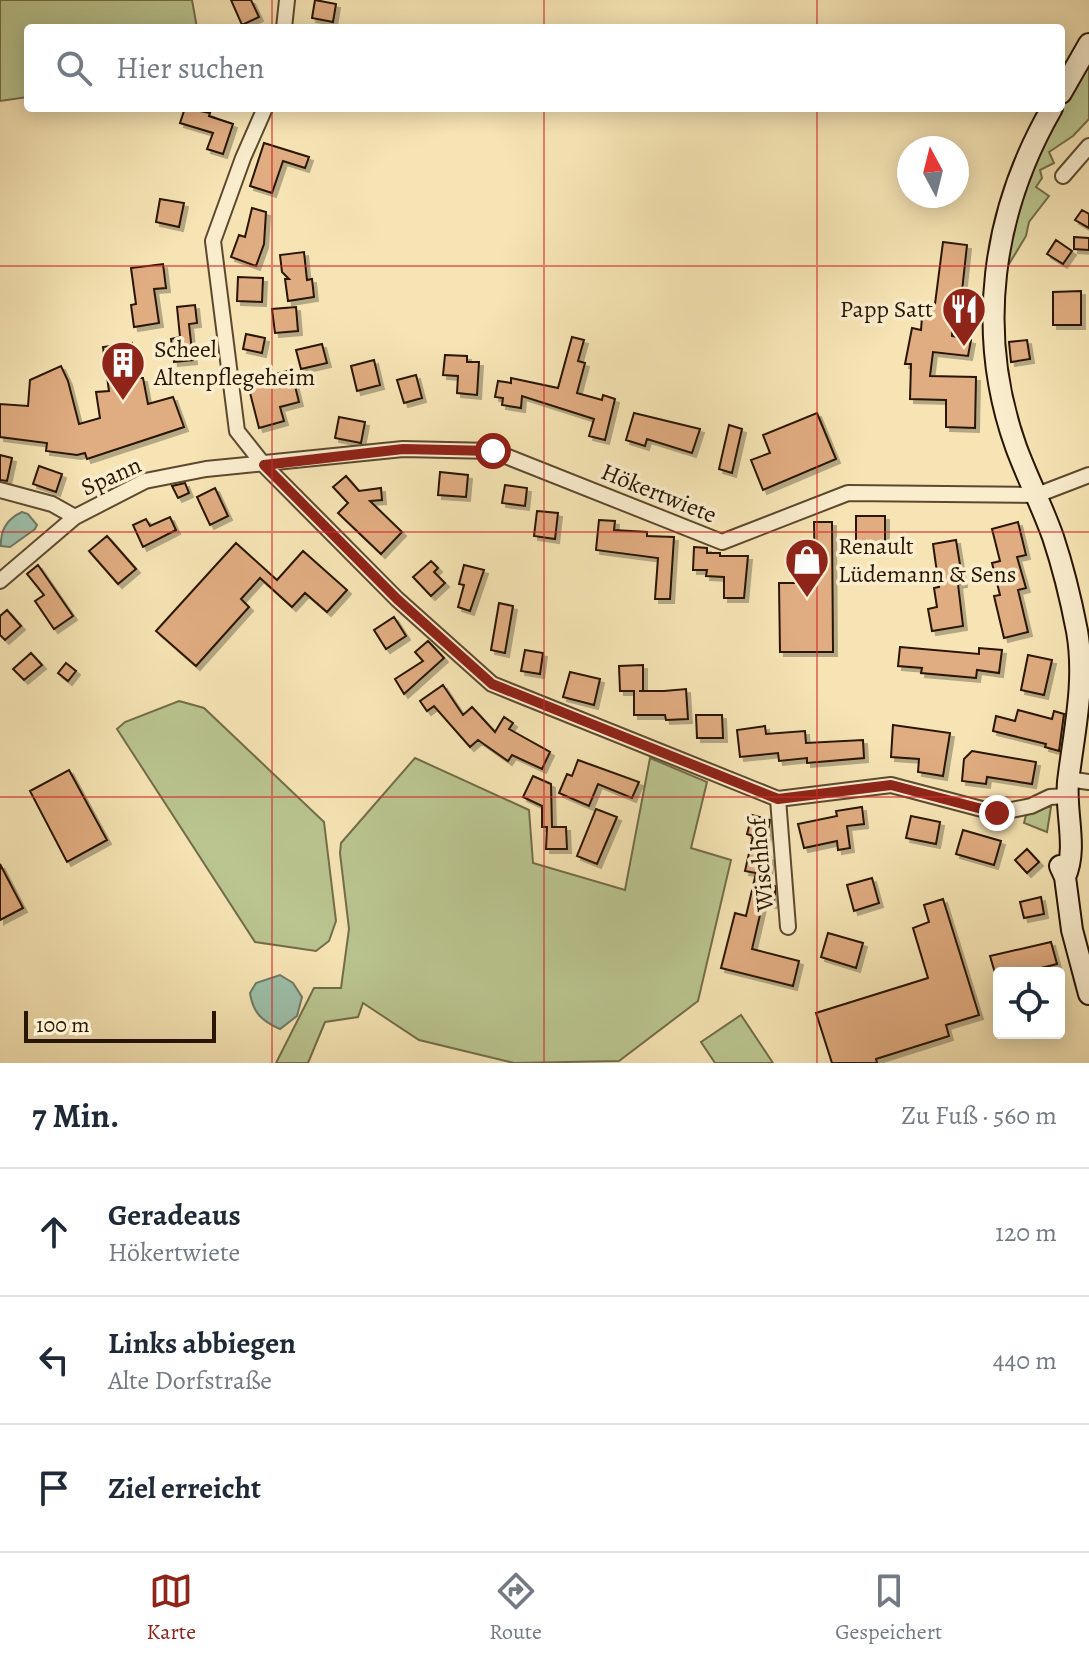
<!DOCTYPE html>
<html lang="de">
<head>
<meta charset="utf-8">
<style>
  :root { --surface:#fff; --page:#f6f6f7; --text:#1f2937; --muted:#747a83; --line:#e0e1e3; --accent:#8f2418 }
  body { margin:0; font-family:Alegreya,serif; background:var(--page); color:var(--text) }
  .controls { position:absolute; right:24px; bottom:24px; display:grid; overflow:hidden; border-radius:8px; box-shadow:0 4px 20px #0003 }
  .controls button { width:72px; height:72px; display:grid; place-items:center; padding:0; border:0; border-bottom:2px solid var(--line); background:var(--surface); color:var(--text); font:40px sans-serif }
  .compass { position:absolute; left:897px; top:136px; width:72px; height:72px; border-radius:50%; background:var(--surface); box-shadow:0 4px 20px #0003; rotate:353deg }
  .scale { position:absolute; left:24px; bottom:20px; width:192px; box-sizing:border-box; padding-left:8px; border:4px solid #291500; border-top:0; font-size:22px; line-height:28px; white-space:nowrap; color:#291500; -webkit-text-stroke:6px #f9edce; paint-order:stroke }
  .stop { position:absolute; width:24px; height:24px; margin:-18px; border:6px solid #8f2418; border-radius:50%; background:#fff }
  .stop.end { background:#8f2418; border-color:#fff; box-shadow:0 2px 8px #0008 }
  .list { margin:0; padding:0; list-style:none }
  h2 { display:flex; justify-content:space-between; align-items:center; height:104px; margin:0; padding:0 32px; font-size:34px }
  h2 small { font-size:26px; font-weight:400; color:var(--muted) }
  .list li { display:grid; grid-template-columns:52px 1fr auto; gap:24px; align-items:center; box-sizing:border-box; height:128px; padding:0 32px; border-top:2px solid var(--line) }
  .list b { display:block; font-size:30px; white-space:nowrap }
  .list p { margin:0; font-size:26px; white-space:nowrap; color:var(--muted) }
  .list em { font-size:26px; font-style:normal; color:var(--muted) }
  .icon { flex:none; width:44px; height:44px; fill:none; stroke:currentColor; stroke-width:2; stroke-linecap:round; stroke-linejoin:round }
  .map { position:relative; flex:none; width:1089px; height:1063px; overflow:hidden }
  .search { position:absolute; background:var(--surface); box-shadow:0 4px 20px #0003; left:24px; right:24px; top:24px; height:88px; display:flex; align-items:center; gap:20px; box-sizing:border-box; padding:0 28px; border-radius:8px; color:var(--muted); font-size:30px }
  .sheet { height:488px; background:var(--surface) }
  nav { display:flex; justify-content:space-around; align-items:center; box-sizing:border-box; height:112px; border-top:2px solid var(--line); background:var(--surface); font-size:22px; color:var(--muted) }
  nav a { display:grid; justify-items:center; gap:4px }
  nav .on { color:var(--accent) }
  .map>svg:first-child { display:block }
</style>
</head>
<body>
<div class="map">
<svg width="1089" height="1063" viewBox="0 0 1089 1063">
  <defs>
    <filter id="shadow"><feDropShadow dx="4" dy="4" stdDeviation="0" flood-color="#0004"/></filter>
  </defs>
  <rect width="100%" height="100%" fill="#f6e4b4"/>
  <filter id="stains"><feTurbulence type="fractalNoise" baseFrequency=".0025" numOctaves="4"/><feColorMatrix values="0 0 0 0 .2 0 0 0 0 .09 0 0 0 0 .02 0 0 0 .5 -.17"/></filter>
  <radialGradient id="worn" r=".72"><stop offset=".6" stop-color="#630" stop-opacity="0"/><stop offset="1" stop-color="#630" stop-opacity=".3"/></radialGradient>
  <path fill="#bac58f" stroke="#726d48" stroke-width="2" d="M0,0h192l5,28h-169v69l-28,4z
    M1089,58v61l-16,17 -24,16 5,11 -14,7 2,8 -6,9 13,9 -20,26 -3,14 -20,33 16,-82 39,-82z
    M179,701l25,7 120,114 12,99 -7,20 -13,10 -61,-9 -138,-213 8,-7z
    M415,758l114,52 4,53 92,27 25,-132 57,24 -16,66 40,12 -33,141 -79,60 -105,2 -95,-23 -56,-37 -5,14 -33,5 -17,41h-32l38,-75h27l8,-59 -9,-76 1,-10z
    M1047,807h4l-4,25 -23,-9 2,-8z
    M741,1015l32,48h-58l-14,-21z"/>
  <path fill="#9dbfa9" stroke="#6f7b65" stroke-width="2" d="M22,512l6,2 9,11 -2,4 -25,18 -9,-1c-1,-16 6,-27 21,-34z
    M280,975l13,8 9,14 -5,19 -17,13c-18,-8 -27,-16 -30,-36l6,-10z"/>
  <path fill="#e0ac81" stroke="#291500" stroke-width="2" filter="url(#shadow)" d="M231,0h20l8,17 -17,8z
    M315,0l21,4 -3,18 -21,-4z
    M185,108l25,5 -1,3 24,8 -10,30 -16,-5 6,-16 -33,-10z
    M264,143l45,14 -4,11 -22,-7 -11,32 -22,-7z
    M160,199l24,4 -5,24 -23,-5z
    M252,208l14,4 -2,32 -8,22 -25,-9 8,-22 6,2z
    M1082,210l7,4v14l-14,-8z
    M1074,237l15,1v12l-15,-1z
    M1056,240l16,11 -9,13 -16,-10z
    M943,242l24,3 -5,46h-7l-3,45 19,4 -3,16 -35,-4 -3,24 46,1 -1,51 -29,-1v-27l-36,-1 1,-35h-6l7,-36 9,2 2,-26h12z
    M304,252l3,28 5,-1 2,18 -26,4 -3,-22h4l-7,-7 -2,-17z
    M163,264l3,24 -12,1 5,34 -25,4 -3,-22 5,-1 -5,-36z
    M238,277l25,1 -1,24 -25,-1z
    M1081,291v34h-28v-33z
    M195,305l2,18 -8,1 4,36 -19,2 -3,-23 9,-2 -3,-30z
    M296,307l2,24 -23,2 -3,-24z
    M246,334l19,4 -3,15 -19,-4z
    M572,337l12,3 -6,21 7,2 -8,30 25,7 1,-5 12,4 -10,41 -16,-4 5,-17 -72,-23 -1,12 -19,-3 1,-7 -8,-1 3,-16 13,2v-5l47,10z
    M1027,340l3,19 -19,3 -2,-20z
    M132,343l5,35h6l5,26 25,-7 11,30 -97,32 -2,-6 -8,2 -31,-4 1,-8 -47,-6v-33l28,2 2,-26 31,-14 7,15 11,43 21,-6 -4,-26 13,-1 -6,-44z
    M322,344l5,19 -26,6 -5,-19z
    M445,355l22,1v6h12l-2,33 -20,-2 1,-17 -15,-1z
    M374,360l6,25 -23,6 -6,-25z
    M291,370l8,32 -19,5 4,14 -25,7 -12,-47z
    M416,375l6,23 -18,5 -7,-23z
    M634,413l66,16 -8,24 -45,-14 -2,7 -19,-6z
    M817,413l19,46 -73,31 -12,-30 19,-7 -7,-18z
    M339,417l26,5 -4,21 -26,-5z
    M729,425l13,4 -10,44 -13,-4z
    M0,455l12,3 -5,23 -7,-1z
    M39,466l23,8 -6,18 -23,-8z
    M440,472l28,3 -2,22 -28,-2z
    M346,476l13,15 22,-3 1,12 -12,1 32,31 -21,22 -43,-41 10,-10 -15,-16z
    M185,483l4,10 -11,5 -6,-12z
    M505,485l22,3 -2,18 -23,-3z
    M215,488l13,28 -18,9 -13,-28z
    M537,511l21,2 -3,26 -21,-3z
    M856,516h29v28l-29,-1z
    M170,517l6,13 -33,17 -10,-22 13,-6 4,7z
    M599,520l16,1 -1,9 33,2v4l27,1 -4,62h-15l3,-41 -62,-8z
    M814,522h18l1,130h-53l-1,-69h36z
    M1018,522l8,33 -9,2 9,31 -8,2 10,42 -24,6 -10,-42 6,-1 -8,-32 8,-2 -8,-32z
    M107,536l29,33 -18,15 -29,-33z
    M956,540l7,43 -5,1 5,42 -31,5 -4,-22 9,-2 -3,-19 5,-1 -6,-43z
    M236,543l41,37 26,-29 44,39 -20,22 -22,-19 -13,14 -32,-29 -19,21 8,8 -53,59 -40,-35z
    M694,547l13,1v5h13v3h28l-4,42h-20v-21l-18,-1 1,-6h-14z
    M431,561l7,7 -4,4 11,11 -14,13 -18,-19z
    M38,565l35,51 -19,13 -19,-28 9,-6 -17,-21z
    M464,565l20,5 -14,41 -12,-4 6,-22 -5,-1z
    M499,603l14,3 -8,47 -14,-3z
    M7,610l14,16 -16,14 -5,-5v-19z
    M394,617l12,19 -20,13 -12,-19z
    M428,641l16,17 -40,36 -9,-15 28,-18 -8,-9z
    M900,647l79,7v-6l23,2 -3,23 -22,-3 -1,8 -55,-5 1,-5 -24,-2z
    M525,650l18,3 -3,21 -19,-3z
    M31,653l11,12 -18,15 -11,-11z
    M1028,655l24,5 -8,35 -23,-5z
    M66,663l10,8 -8,10 -10,-8z
    M643,665v26h-4h25l22,-2 2,30 -22,1 -1,-5h-31v-24h-14l-1,-25z
    M570,672l30,7 -6,26 -31,-8z
    M443,685l20,30 9,-8 23,25 9,-15 9,6 -4,6 41,23 -8,17 -30,-14 -4,6 -30,-21 -8,7 -36,-41 -7,5 -7,-10z
    M1018,710l34,9 2,-8 10,3 -5,37 -14,-4 1,-3 -53,-13 3,-15 19,5z
    M696,715h26l1,23h-26z
    M893,725l57,8 -7,43 -25,-4 1,-13 -28,-2z
    M765,726l1,8 39,-3 1,12 57,-3 1,18 -57,5v-5l-28,3 -1,-8 -38,4 -3,-27z
    M972,751l64,11 -4,22 -45,-7 -1,7 -24,-3 2,-22z
    M578,760l61,22 -7,16 -34,-14 -9,22 -30,-13 8,-19 5,2z
    M69,770l38,70 -40,22 -37,-71z
    M533,776l18,8 1,43h14l1,22h-21l1,-22h-5v-21l-19,-9z
    M862,807l2,17 -17,2 3,22 -12,2 -1,-9 -33,7 -6,-24 39,-8 -1,-5z
    M596,809l21,8 -20,47 -20,-8z
    M752,815l18,5 -7,35 8,2 -6,27 10,2v9l-2,9 -10,-2 -11,47 47,12 -6,25 -72,-18 14,-55 11,3 10,-43 -11,-2 8,-35 -6,-2z
    M911,816l29,6 -4,22 -30,-6z
    M963,830l38,11 -7,24 -38,-11z
    M1027,849l12,13 -12,11 -12,-13z
    M0,864l23,44 -23,12z
    M872,878l7,25 -25,8 -7,-26z
    M1041,897l3,17 -20,4 -4,-16z
    M943,899l36,116 -33,10 3,11 -73,23 1,4h-45l-16,-50 112,-35 -15,-50 16,-6 -5,-17z
    M828,933l35,10 -7,25 -35,-11z
    M1051,942l6,22 -36,9h-26l-5,-17z"/>
  <g fill="none" stroke-linecap="round" stroke-linejoin="round">
    <g stroke="#5c492d" stroke-width="18">
      <path id="street" d="M284,28l3,-28
        M265,108l-22,50 -30,83 24,190 27,34 133,134 95,85 286,115 113,-14 106,28 34,-7 19,-9 17,-1
        M1063,176l26,-30
        M0,490l52,14 23,13
        M0,581l75,-64 70,-36 61,-12 197,-20 90,2 229,91 126,-49 189,2 52,-20
        M1068,779l21,3
        M778,799l10,128"/>
    </g>
    <g stroke="#291500" stroke-width="24">
      <path id="secondary" d="M1061,93l28,-49
        M1052,108c-60,104 -77,224 -36,339 11,30 26,59 37,90 10,30 18,63 24,94 9,51 -3,100 -9,151 -3,30 10,67 -3,95
        M1060,866l5,11 7,53 17,64"/>
    </g>
    <use href="#street" stroke="#f9edce" stroke-width="14"/>
    <use href="#secondary" stroke="#f9edce" stroke-width="20"/>
  </g>
  <g fill="none" stroke-linecap="round" stroke-linejoin="round">
    <path stroke="#8f2418" stroke-width="10" d="M493,451l-90,-2 -139,16 133,134 95,85 286,115 113,-14 106,28"/>
  </g>
  <path fill="none" stroke="#d62828" stroke-width="2" stroke-opacity="0.55" d="M272,0v28M544,0v28M817,0v28M272,108v955M544,108v955M817,108v955M0,266h1089M0,532h1089M0,797h1089"/>
  <defs>
    <g id="restaurant-pin" transform="scale(2.3)"><path d="M0 17L-7.5 6A9.5 9.5 0 1 1 7.5 6Z" fill="#8f2418" stroke="#f9edce"/><path d="M-5-6h1v4h1v-4h1v4h1v-4h1v5L-1.5 .5V6h-2V.5L-5-1ZM5-6V6H3V1.5H1.5Q1.5-4 5-6Z" fill="#fff"/></g>
    <g id="building-pin" transform="scale(2.3)"><path d="M0 17L-7.5 6A9.5 9.5 0 1 1 7.5 6Z" fill="#8f2418" stroke="#f9edce"/><path d="M-4-6H4V6H1V3H-1V6H-4ZM-2.5-4.3h1.7v1.8h-1.7ZM.8-4.3h1.7v1.8H.8ZM-2.5-1h1.7V.8h-1.7ZM.8-1h1.7V.8H.8Z" fill="#fff"/></g>
    <g id="shop-pin" transform="scale(2.3)"><path d="M0 17L-7.5 6A9.5 9.5 0 1 1 7.5 6Z" fill="#8f2418" stroke="#f9edce"/><path d="M-5-2.5h2.3a2.7 3.5 0 0 1 5.4 0H5L5.5 6h-11ZM-1.5-2.5h3a1.5 2.3 0 0 0-3 0Z" fill="#fff"/></g>
  </defs>
  <g fill-rule="evenodd">
    <use href="#restaurant-pin" x="964" y="309"/>
    <use href="#building-pin" x="123" y="363"/>
    <use href="#shop-pin" x="807" y="560"/>
  </g>
  <g text-anchor="middle" stroke-width="7" stroke-linejoin="round" paint-order="stroke">
    <g font-size="24" fill="#291500" stroke="#f9edce" text-anchor="start">
      <text x="933" y="317" text-anchor="end">Papp Satt</text>
      <text x="154" y="357">Scheel<tspan x="154" dy="28">Altenpflegeheim</tspan></text>
      <text x="838" y="554">Renault<tspan x="838" dy="28">Lüdemann &amp; Sens</tspan></text>
    </g>
    <g font-size="24" fill="#291500" stroke="#f9edce">
      <text transform="translate(111 476) rotate(-24)" y="8">Spann</text>
      <text transform="translate(659 493) rotate(22)" y="8">Hökertwiete</text>
      <text transform="translate(761 865) rotate(-95)" y="8">Wischhof</text>
    </g>
  </g>
  <rect width="100%" height="100%" filter="url(#stains)"/>
  <rect width="100%" height="100%" fill="url(#worn)"/>
</svg>
<div class="controls">
<button><svg class="icon" aria-label="locate" viewBox="0 0 24 24"><circle cx="12" cy="12" r="6"/><path d="M12 2v4M12 18v4M2 12h4M18 12h4"/></svg></button>
</div>
<svg class="compass" viewBox="-18 -18 36 36"><path d="M0-13l5 13h-10z" fill="#e53935"/><path d="M0 13l5-13h-10z" fill="#747a83"/></svg>
<div class="scale">100 m</div>
<div class="stop" style="left:493px;top:451px"></div>
<div class="stop end" style="left:997px;top:813px"></div>
<div class="search"><svg class="icon" aria-label="search" viewBox="0 0 24 24"><circle cx="10" cy="10" r="6"/><path d="M15 15l6 6"/></svg>Hier suchen</div>
</div>
<section class="sheet">
<h2>7 Min.<small>Zu Fuß · 560 m</small></h2>
<ul class="list">
<li><svg class="icon" aria-label="ahead" viewBox="0 0 24 24"><path d="M12 20V5M6 11l6-6 6 6"/></svg><div><b>Geradeaus</b><p>Hökertwiete</p></div><em>120 m</em></li>
<li><svg class="icon" aria-label="left" viewBox="0 0 24 24"><path d="M17 20v-9H6M10 6l-5 5 5 5"/></svg><div><b>Links abbiegen</b><p>Alte Dorfstraße</p></div><em>440 m</em></li>
<li><svg class="icon" aria-label="arrive" viewBox="0 0 24 24"><path d="M6 21V4h12l-3 4 3 4H6"/></svg><div><b>Ziel erreicht</b></div></li>
</ul>
</section>
<nav>
<a class="on"><svg class="icon" aria-label="map" viewBox="0 0 24 24"><path d="M3 6l6-2 6 2 6-2v14l-6 2-6-2-6 2zM9 4v14M15 6v14"/></svg>Karte</a>
<a><svg class="icon" aria-label="directions" viewBox="0 0 24 24"><path d="M12 3l9 9-9 9-9-9zM9 14v-3h6M13 9l2 2-2 2"/></svg>Route</a>
<a><svg class="icon" aria-label="saved" viewBox="0 0 24 24"><path d="M7 4h10v16l-5-4-5 4z"/></svg>Gespeichert</a>
</nav>
</body>
</html>
